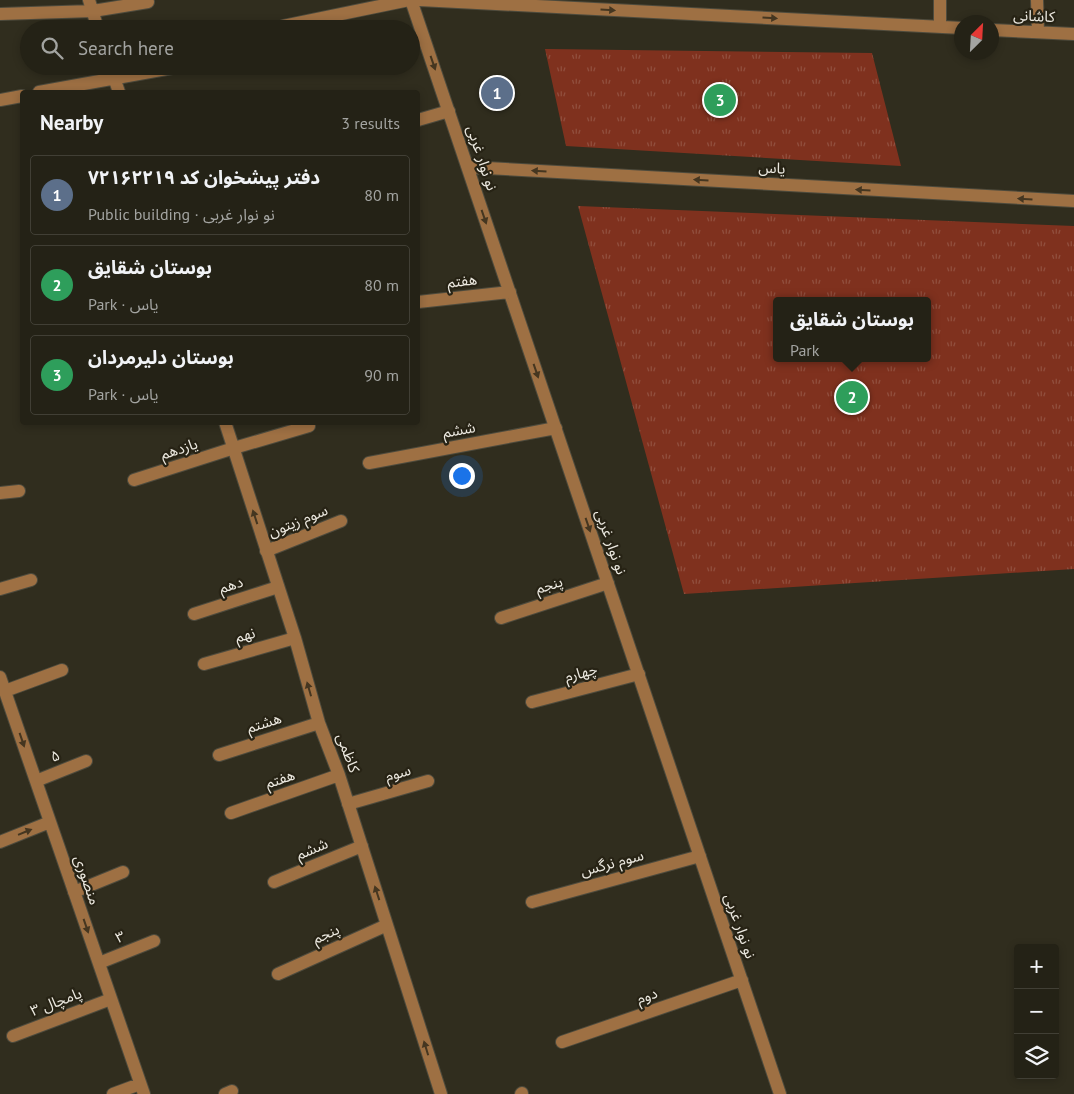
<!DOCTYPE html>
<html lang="en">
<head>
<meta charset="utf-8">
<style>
  :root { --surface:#242216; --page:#2c2a1f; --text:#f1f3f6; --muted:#a3a4a1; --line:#413f35; --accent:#78bff7 }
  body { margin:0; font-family:"PT Sans","Noto Sans Arabic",sans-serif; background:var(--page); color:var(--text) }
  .controls { position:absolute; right:15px; bottom:15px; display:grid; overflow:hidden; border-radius:5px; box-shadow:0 2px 8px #0003 }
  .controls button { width:45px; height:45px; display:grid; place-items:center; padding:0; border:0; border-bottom:1px solid var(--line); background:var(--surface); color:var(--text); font:25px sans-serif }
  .compass { position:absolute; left:954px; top:15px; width:45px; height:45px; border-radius:50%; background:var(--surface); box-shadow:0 2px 8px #0003; rotate:24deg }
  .you { position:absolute; left:461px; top:475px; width:18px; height:18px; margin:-12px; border:4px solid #fff; border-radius:50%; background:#1a73e8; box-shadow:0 0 0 8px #1a73e833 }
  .badge { display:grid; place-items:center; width:32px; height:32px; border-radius:50%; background:var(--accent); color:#fff; font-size:16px; font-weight:700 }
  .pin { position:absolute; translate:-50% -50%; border:2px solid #fff; box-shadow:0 1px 5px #0006 }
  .popup { position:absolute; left:773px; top:297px; width:158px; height:65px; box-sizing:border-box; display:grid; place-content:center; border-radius:5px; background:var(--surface); filter:drop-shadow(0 1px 4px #0005); font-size:16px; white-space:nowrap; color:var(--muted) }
  .popup b { font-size:19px; color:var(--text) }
  .popup::after { content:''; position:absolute; left:50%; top:100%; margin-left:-10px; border:10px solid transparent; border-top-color:var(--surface) }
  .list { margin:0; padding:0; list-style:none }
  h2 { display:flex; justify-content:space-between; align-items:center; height:65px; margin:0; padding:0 20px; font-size:21px }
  h2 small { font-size:16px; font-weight:400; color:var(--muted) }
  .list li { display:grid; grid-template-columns:32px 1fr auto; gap:15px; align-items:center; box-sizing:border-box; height:80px; margin:0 10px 10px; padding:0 10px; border:1px solid var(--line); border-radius:5px }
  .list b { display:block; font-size:19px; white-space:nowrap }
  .list p { margin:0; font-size:16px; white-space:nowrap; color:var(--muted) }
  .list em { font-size:16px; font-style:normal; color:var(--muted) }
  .icon { flex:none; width:28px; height:28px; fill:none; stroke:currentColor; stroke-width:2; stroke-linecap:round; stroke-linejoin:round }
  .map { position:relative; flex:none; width:1074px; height:1094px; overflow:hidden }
  .search { position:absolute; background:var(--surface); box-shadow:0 2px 8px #0003; left:20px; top:20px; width:400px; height:55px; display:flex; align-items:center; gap:12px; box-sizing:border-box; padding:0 18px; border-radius:28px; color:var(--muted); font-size:19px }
  .panel { position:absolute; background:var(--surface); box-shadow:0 2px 8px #0003; left:20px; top:90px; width:400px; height:335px; border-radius:5px }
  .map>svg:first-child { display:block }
</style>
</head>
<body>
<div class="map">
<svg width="1074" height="1094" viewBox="0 0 1074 1094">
  <defs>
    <pattern id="park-tufts" width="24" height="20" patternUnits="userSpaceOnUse" patternTransform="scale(1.25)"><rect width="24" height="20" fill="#7f311e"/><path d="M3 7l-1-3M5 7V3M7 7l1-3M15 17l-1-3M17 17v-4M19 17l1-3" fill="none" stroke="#914f3e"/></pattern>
  </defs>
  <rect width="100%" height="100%" fill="#302d1e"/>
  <path fill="url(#park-tufts)" fill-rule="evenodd" d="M545,49l327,4 29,113 -335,-20z
    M578,206l496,20v343l-390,25zM777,301h150v57h-150z"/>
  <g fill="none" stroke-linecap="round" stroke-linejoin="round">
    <g stroke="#4e4b3d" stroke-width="14">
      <path id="minor" d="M89,0l9,29
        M411,0l369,1094
        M420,0l542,28
        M940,0v27
        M1037,0l1,32
        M0,14l93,-3 55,-9
        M283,26l126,-26
        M992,30l82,4
        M110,66l9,26
        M39,92l144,-26
        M0,100l22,-4
        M418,120l31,-9
        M468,167l606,34
        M418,302l92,-10
        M225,422l70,216 24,85 20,52 102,319
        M369,463l187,-35
        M134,480l100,-32 75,-22
        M0,493l19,-2
        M266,551l75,-30
        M0,589l31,-9
        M194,614l84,-27
        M501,618l107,-35
        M204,664l91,-26
        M0,677l144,417
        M5,691l57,-21
        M532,702l107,-28
        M219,755l100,-32
        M36,781l50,-20
        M348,804l80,-23
        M231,813l108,-38
        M0,842l50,-20
        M274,882l88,-36
        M74,892l49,-20
        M532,902l168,-46
        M99,963l55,-22
        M278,974l109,-49
        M13,1036l98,-37
        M562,1042l180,-62
        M113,1094l27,-10
        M225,1094l7,-3
        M521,1094l1,-1"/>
    </g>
    <use href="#minor" stroke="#9e7043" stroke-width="12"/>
  </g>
  <defs><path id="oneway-solid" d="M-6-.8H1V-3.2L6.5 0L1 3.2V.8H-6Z" transform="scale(1.25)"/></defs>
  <g fill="#453620">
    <use href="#oneway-solid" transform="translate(608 10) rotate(3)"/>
    <use href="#oneway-solid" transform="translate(770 18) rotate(3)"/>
    <use href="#oneway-solid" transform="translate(433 63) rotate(71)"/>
    <use href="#oneway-solid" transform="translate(539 171) rotate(-177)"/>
    <use href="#oneway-solid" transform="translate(701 180) rotate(-177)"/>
    <use href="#oneway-solid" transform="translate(863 190) rotate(-177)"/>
    <use href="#oneway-solid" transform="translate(1025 199) rotate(-177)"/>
    <use href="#oneway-solid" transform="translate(484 217) rotate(71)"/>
    <use href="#oneway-solid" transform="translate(536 371) rotate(71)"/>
    <use href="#oneway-solid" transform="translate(255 517) rotate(-108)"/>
    <use href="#oneway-solid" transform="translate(588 525) rotate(71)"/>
    <use href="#oneway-solid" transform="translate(309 689) rotate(-106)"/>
    <use href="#oneway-solid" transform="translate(22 740) rotate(71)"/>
    <use href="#oneway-solid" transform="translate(25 832) rotate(-22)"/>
    <use href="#oneway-solid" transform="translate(377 893) rotate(-108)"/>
    <use href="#oneway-solid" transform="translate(86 926) rotate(71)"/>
    <use href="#oneway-solid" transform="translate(426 1048) rotate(-107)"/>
  </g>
  <g text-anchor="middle" stroke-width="4.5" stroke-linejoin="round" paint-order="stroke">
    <g font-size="15" fill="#ece9e0" stroke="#272315">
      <text transform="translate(1034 16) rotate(3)" y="5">کاشانی</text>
      <text transform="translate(482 158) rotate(72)" y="5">نو نوار غربی</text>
      <text transform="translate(772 168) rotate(3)" y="5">یاس</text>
      <text transform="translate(462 281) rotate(-7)" y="5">هفتم</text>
      <text transform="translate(459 430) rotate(-10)" y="5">ششم</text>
      <text transform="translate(179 449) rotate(-18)" y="5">یازدهم</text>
      <text transform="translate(298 521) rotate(-22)" y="5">سوم زیتون</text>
      <text transform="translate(611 542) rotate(71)" y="5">نو نوار غربی</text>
      <text transform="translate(231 585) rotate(-18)" y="5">دهم</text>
      <text transform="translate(549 585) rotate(-18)" y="5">پنجم</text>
      <text transform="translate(245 635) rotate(-16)" y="5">نهم</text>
      <text transform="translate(581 673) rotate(-15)" y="5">چهارم</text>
      <text transform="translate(264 723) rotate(-18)" y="5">هشتم</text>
      <text transform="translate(348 753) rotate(70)" y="5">کاظمی</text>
      <text transform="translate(55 756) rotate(-22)" y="5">۵</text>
      <text transform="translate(398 773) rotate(-16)" y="5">سوم</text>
      <text transform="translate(280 779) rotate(-19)" y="5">هفتم</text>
      <text transform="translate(312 849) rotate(-23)" y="5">ششم</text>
      <text transform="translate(612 863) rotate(-15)" y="5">سوم نرگس</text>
      <text transform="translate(87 880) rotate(71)" y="5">منصوری</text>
      <text transform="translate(740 926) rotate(71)" y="5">نو نوار غربی</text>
      <text transform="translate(326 934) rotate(-24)" y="5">پنجم</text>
      <text transform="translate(120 937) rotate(-22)" y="5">۳</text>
      <text transform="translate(647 996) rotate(-19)" y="5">دوم</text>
      <text transform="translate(56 1002) rotate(-21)" y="5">۳ پامچال</text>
    </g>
  </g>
</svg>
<div class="controls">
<button>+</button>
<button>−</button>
<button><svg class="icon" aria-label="layers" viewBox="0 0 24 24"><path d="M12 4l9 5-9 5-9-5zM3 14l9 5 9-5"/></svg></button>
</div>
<svg class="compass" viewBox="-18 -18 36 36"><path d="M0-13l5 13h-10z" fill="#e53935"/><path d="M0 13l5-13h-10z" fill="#a3a4a1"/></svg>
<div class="you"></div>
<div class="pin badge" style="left:497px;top:93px;background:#5c6f8a">1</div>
<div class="pin badge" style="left:852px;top:397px;background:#2e9e5b">2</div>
<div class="popup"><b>بوستان شقایق</b>Park</div>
<div class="pin badge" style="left:720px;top:100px;background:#2e9e5b">3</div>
<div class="search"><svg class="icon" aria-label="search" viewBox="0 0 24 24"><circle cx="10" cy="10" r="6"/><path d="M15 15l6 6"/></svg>Search here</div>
<section class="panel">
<h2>Nearby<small>3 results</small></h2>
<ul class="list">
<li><span class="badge" style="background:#5c6f8a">1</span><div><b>دفتر پیشخوان کد ۷۲۱۶۲۲۱۹</b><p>Public building · نو نوار غربی</p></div><em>80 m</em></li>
<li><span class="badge" style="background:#2e9e5b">2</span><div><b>بوستان شقایق</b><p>Park · یاس</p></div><em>80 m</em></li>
<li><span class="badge" style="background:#2e9e5b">3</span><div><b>بوستان دلیرمردان</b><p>Park · یاس</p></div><em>90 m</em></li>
</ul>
</section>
</div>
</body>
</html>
